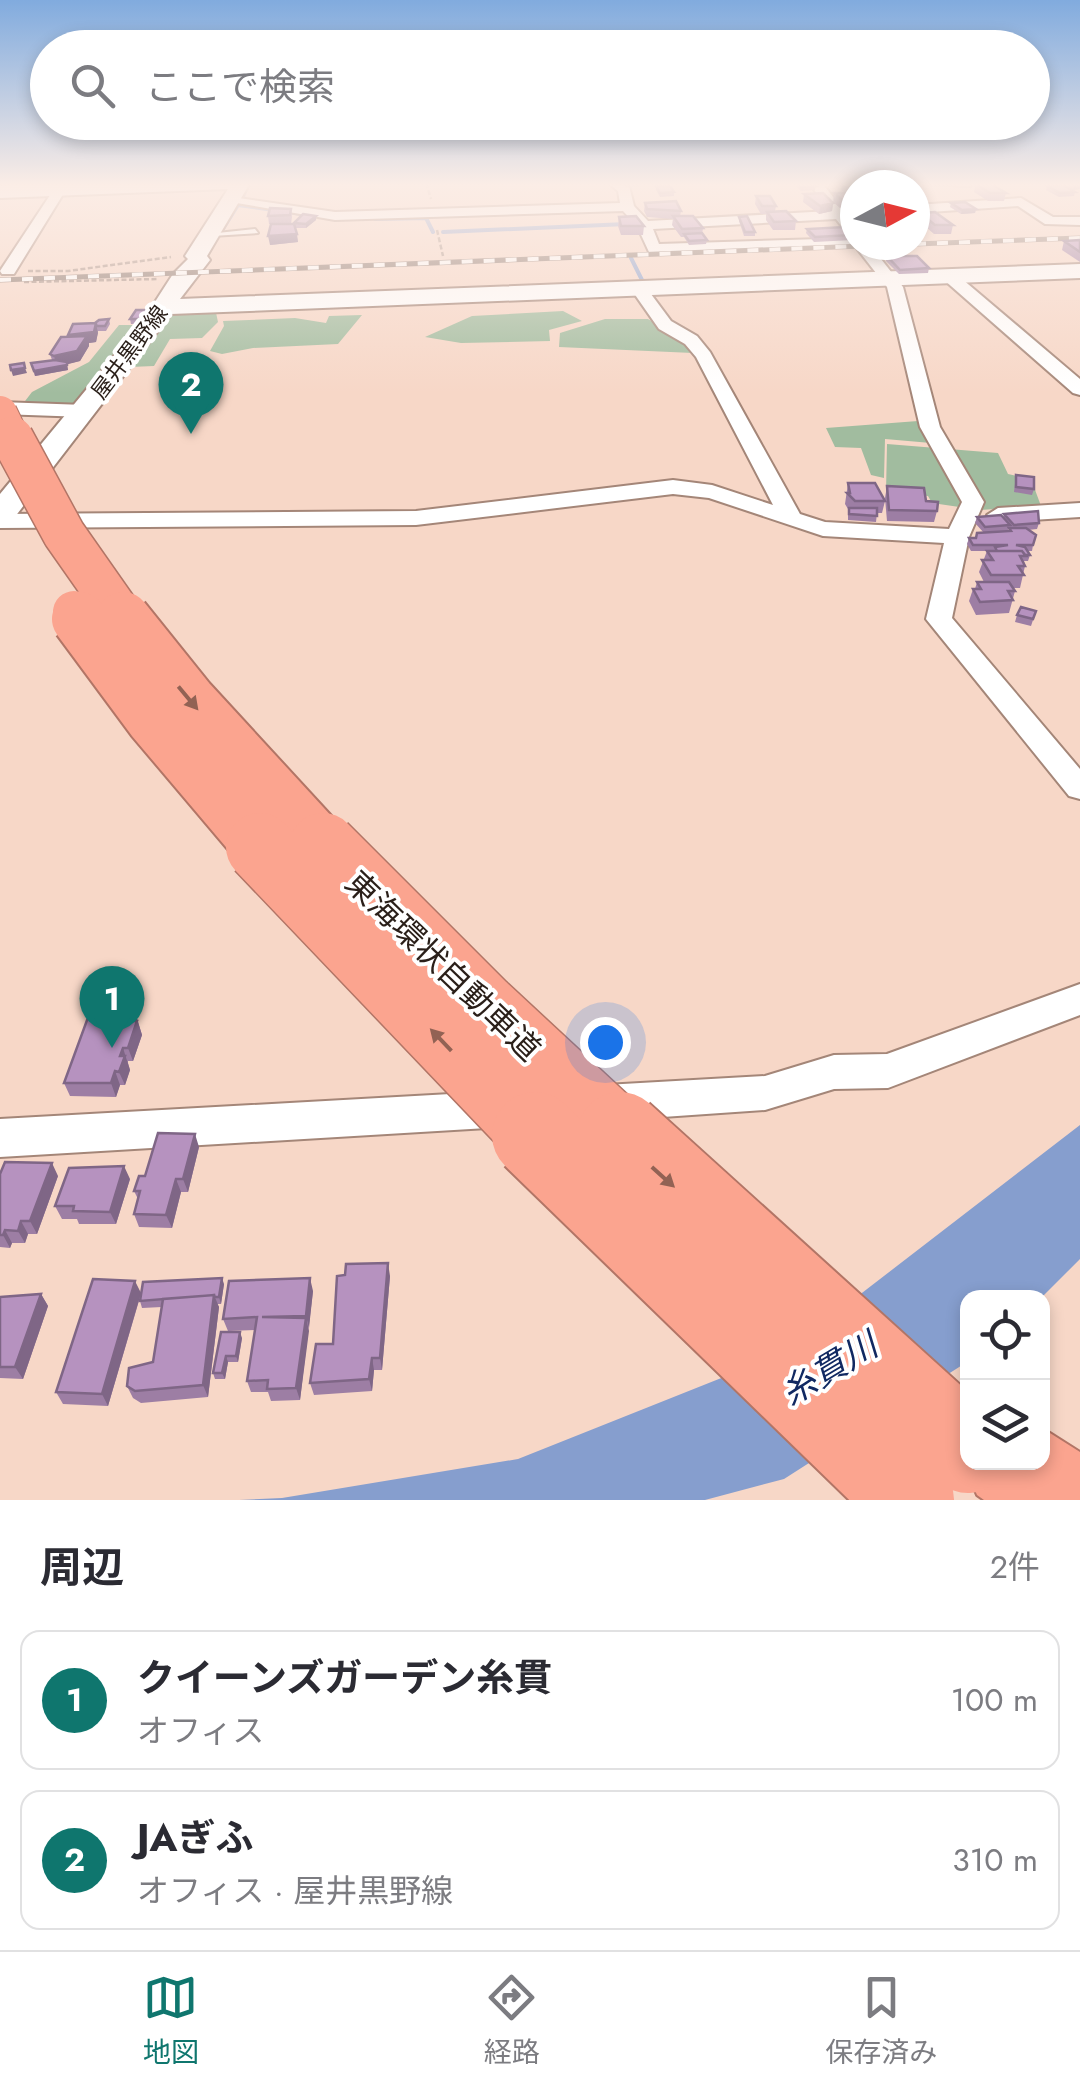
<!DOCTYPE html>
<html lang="ja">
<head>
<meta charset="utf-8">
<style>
  :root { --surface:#fff; --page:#f2f2f3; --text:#2b2b33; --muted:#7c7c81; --line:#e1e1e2; --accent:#0f766e }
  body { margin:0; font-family:Jost,"Noto Sans JP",sans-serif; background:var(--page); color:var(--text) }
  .controls { position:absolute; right:30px; bottom:30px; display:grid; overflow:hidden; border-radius:20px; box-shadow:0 5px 15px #0003 }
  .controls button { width:90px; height:90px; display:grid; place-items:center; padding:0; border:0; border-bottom:2px solid var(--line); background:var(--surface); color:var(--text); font:50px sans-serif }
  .compass { position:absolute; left:840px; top:170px; width:90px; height:90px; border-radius:50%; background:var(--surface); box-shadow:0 5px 15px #0003; rotate:83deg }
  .you { position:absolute; left:605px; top:1042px; width:35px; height:35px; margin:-25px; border:8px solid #fff; border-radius:50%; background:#1a73e8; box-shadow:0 0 0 15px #1a73e833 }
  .badge { display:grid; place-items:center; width:65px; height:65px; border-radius:50%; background:var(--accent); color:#fff; font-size:32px; font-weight:700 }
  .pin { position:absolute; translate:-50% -82px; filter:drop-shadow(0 2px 5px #0008) }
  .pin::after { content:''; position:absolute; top:52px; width:35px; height:30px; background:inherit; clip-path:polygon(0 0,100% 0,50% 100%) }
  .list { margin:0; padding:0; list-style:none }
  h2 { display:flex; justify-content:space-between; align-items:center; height:130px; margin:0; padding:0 40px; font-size:42px }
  h2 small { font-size:32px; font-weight:400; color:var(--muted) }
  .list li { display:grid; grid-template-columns:65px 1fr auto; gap:30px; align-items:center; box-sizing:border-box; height:140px; margin:0 20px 20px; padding:0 20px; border:2px solid var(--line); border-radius:20px }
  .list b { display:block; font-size:38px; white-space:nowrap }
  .list p { margin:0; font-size:32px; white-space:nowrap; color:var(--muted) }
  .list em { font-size:32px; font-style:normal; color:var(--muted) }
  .icon { flex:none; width:55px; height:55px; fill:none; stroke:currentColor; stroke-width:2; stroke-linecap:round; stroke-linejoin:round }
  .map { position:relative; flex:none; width:1080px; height:1500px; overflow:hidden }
  .search { position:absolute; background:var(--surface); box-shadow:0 5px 15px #0003; left:30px; right:30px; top:30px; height:110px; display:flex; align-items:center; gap:25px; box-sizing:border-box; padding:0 35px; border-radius:55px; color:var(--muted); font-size:38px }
  .sheet { height:450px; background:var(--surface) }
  nav { display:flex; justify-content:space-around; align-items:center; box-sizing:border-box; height:140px; border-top:2px solid var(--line); background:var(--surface); font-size:28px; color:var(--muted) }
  nav a { display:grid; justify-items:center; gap:5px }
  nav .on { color:var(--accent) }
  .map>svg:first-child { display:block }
</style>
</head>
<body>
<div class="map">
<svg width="1080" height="1500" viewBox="0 0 1080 1500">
  <rect width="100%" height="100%" fill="#f7d7c7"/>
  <path fill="#a1bc9f" d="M215,308l3,14 -16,16 -32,1 -16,27 -24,1 40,-53z
    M563,311l19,10 -33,9 1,11 -89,2 -36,-6 47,-21z
    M362,315l-24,29 -85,4 -31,6 -12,-3 14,-25 -1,-5 72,-3 31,5 3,-7z
    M605,319h43l37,22 8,12 -134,-6 1,-14z
    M119,325h21l-58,76 -14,6 -46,-2 10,-13 57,-30z
    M918,421l13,22 -46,-4 -1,39 -13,-3 -10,-27 -26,-1 -9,-19z
    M887,444l111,9 10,21 23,5 10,27 -61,4 -48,-7 -4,-7 -42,-4z"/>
  <path fill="#869ece" d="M1080,1125v134l-38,38 -74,1 -1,64 -183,117 -79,21h-466l43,-2 236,-39 266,-106z"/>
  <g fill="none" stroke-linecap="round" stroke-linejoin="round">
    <path stroke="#869ece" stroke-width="4" d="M242,199l7,-16
      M375,219l51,-1 7,14
      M221,232l17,-27 98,14
      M443,232l183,-8
      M631,258l13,26"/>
    <g stroke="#a48678" stroke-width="4">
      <path id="lane" d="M910,183h63v1l-3,2z
        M255,229l3,4 -46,3 -4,-2z"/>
    </g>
    <g stroke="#a48678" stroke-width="4">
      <path id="street" d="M58,183h12l-56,91h-12l-2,-3z
        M608,183l21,3 5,20 14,15 182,-10 -21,-28h13l31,39v6h-10l-7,-9 -183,10 6,15 196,-6v7h15l33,42 37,140 44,75 -15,35 -17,81 128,151v30l-11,-3 -143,-177 18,-76 -121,-7 -114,-38 -36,-4 -257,31 -416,3v-14l416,-3 257,-31 39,5 61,20 -77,-148 -11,-13 -26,-15 -28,-40 8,-5 6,2 26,35 26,15 13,16 90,162 25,8 124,7 13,-27 -42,-75 -33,-140 -32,-41 -201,7 -5,-1 -12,-26 -14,-15 -288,9 -110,-19 7,-4 103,15 285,-9 -2,-12z
        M1021,198l32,19h27v8l-35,-1 -27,-18 -103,7v-8z
        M943,273h12l125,106v16l-7,-2 -130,-114z
        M0,402l85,3 10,6 -10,6 -85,-3z
        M1080,503v14l-82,5 -11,-7 11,-7z
        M1080,984v31l-192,73 -54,1 -69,21 -160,11 -14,-6 -6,-12 6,-12 14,-6 160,-9 69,-21 53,-1z
        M504,1091l14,5 6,13 -6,13 -14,5 -504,30v-38z"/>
    </g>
    <g stroke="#a48678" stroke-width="4">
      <path id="secondary" d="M91,183h159l-43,73 3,4 -30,39 900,-35v14l-909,36 -160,208 -11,3v-31l142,-172 31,-48 15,-15 -3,-3 43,-67 -228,9v-12z"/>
    </g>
    <g stroke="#b27566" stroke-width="4">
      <path id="highway" d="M1042,1428l38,24v48h-96l-7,-5 -14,-33 5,-11v11h74z"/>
    </g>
    <path stroke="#a99185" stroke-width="2.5" stroke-dasharray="5 2.5" stroke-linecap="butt" d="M426,183l5,16
      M437,230l6,26
      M28,271h40l103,-14
      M24,282l134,-3"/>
    <use href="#lane" fill="#fff" fill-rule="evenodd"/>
    <use href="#street" fill="#fff" fill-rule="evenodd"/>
    <use href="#secondary" fill="#fff" fill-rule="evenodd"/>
    <use href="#highway" fill="#fba48f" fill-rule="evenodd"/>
    <g stroke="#8b766c" stroke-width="5">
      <path id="rail" d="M915,244l165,-6
        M0,280l887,-35"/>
    </g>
    <use href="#rail" stroke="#fff" stroke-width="4" stroke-dasharray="11" stroke-linecap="butt"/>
    <g stroke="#b27566" stroke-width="36" stroke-linecap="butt">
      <path id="highway-bridge-far4" d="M0,413l13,27"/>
    </g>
    <g stroke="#b27566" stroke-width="45" stroke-linecap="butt">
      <path id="highway-bridge-far3" d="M12,438l52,96 61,87
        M74,612l6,9"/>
    </g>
    <g stroke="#b27566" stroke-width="58" stroke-linecap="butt">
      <path id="highway-bridge-far2" d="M79,619l74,100 110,130
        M123,619l65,81 137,149"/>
    </g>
    <g stroke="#b27566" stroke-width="71" stroke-linecap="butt">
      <path id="highway-bridge-far1" d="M260,847l277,290
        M323,847l160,160 140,130"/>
    </g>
    <g stroke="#b27566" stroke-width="90" stroke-linecap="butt">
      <path id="highway-bridge" d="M535,1135l376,365
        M620,1135l348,315"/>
    </g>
    <use href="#highway-bridge-far4" stroke="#fba48f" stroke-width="34"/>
    <use href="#highway-bridge-far3" stroke="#fba48f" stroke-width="42"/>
    <use href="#highway-bridge-far2" stroke="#fba48f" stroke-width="54"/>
    <use href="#highway-bridge-far1" stroke="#fba48f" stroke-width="68"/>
    <use href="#highway-bridge" stroke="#fba48f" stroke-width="86"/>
  </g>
  <path fill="#9d7ea4" d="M622,183h18v3l-14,1z
    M795,183h17l4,3 -1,4 -14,1 -6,-6z
    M875,183h40l4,3v4h-4v-5h-38z
    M973,183l18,1 15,9 -2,8h-16l-14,-9 1,-5 -3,-2z
    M1060,183h20v6l-7,1z
    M656,186l18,6v4l-14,1 -4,-7z
    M842,186l13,2v20h-15l-7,-6 1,-9h13l-6,-3z
    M1047,186l28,6 -1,4 -15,1 -13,-7z
    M804,194l29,9 -1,8 -13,3 -16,-12z
    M756,196l20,10 -1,5 21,10 -1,9h-22l-7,-10v-6h-5l-6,-10z
    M645,203l36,8 -1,5 23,12 -1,6 5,6 -1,4 -17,1 -5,-8h-3l-9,-12 1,-6 -26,-2 -3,-6z
    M951,203l25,6 -1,4 -14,1 -11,-7z
    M291,209l1,8 -1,7 25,-8v4l-10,8h-11l3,14 -28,3 19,-21h-20l-1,-8z
    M920,213l33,12 -2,9h-17l-15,-13z
    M619,217l25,9 -1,9h-22l-3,-9z
    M739,217l16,15v4h-11l-5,-15z
    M807,229l46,6v5l-39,2 -8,-9z
    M1080,240v22l-18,-12 2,-9z
    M887,256l42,12 -1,5 -29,1 -13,-13z
    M148,315l-6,9h-11l-1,-5z
    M109,319l1,5 -4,7h-8l-2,11 -7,1v3l-9,15 -13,3 1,6 -33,6 -4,-13 21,-3 -2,-6 45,-31z
    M1016,475l18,14 -2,6 -18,-3z
    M848,483l37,18 -3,12h-5l-1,9 -28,-2v-11l-3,-5z
    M887,486l39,15 11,10 -3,11 -47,-1 -2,-23z
    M1004,514l35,9 -2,6 -9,1 5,15 -1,6h-4l2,4 -2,6h-4l1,5 -5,22h-8l3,3 -6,22 -33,2 -7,-14 4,-12h2l2,-7h7l-5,-10 8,-21h-16l-4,-7 2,-6 39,-7 2,-3 -1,-1 -1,4 -24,2 -9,-10 2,-6 26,1z
    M1036,611l-5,15 -16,-4 2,-7z
    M135,1012l7,23 -9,26h-5v2l2,7 -5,15h-5l-4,12 -46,-1 -6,-13z
    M199,1147l-11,45h-7l-9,36 -33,-1 -5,-13 4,-15 -4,-8 11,-15z
    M0,1174l58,2 -21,58h-9l-3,9h-13l-2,5 -10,-1z
    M130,1179l-14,45h-37l-2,-5h-15l-7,-13z
    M390,1276l-8,94h-8l-2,21 -58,4 -4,-12 23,-39z
    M224,1284l-3,20h-4l2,3 -11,90 -67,6 -8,-5 -6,-12 26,-24 9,-55 -20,1 -2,-7 1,-7 -33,112 -45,-2 -7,-12 85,-99z
    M313,1291l-13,109 -29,1 -3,-9h-17l-4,-11 8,-51 -27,1 -5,-12z
    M41,1294l7,12 -25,73 -23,-1v-81z
    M221,1332l21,6 -4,24h-10l-3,17h-10l-2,-6z"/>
  <path fill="#7f6686" d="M1075,183h5v6l-7,1z
    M833,203l-1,8 -13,3 1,-8z
    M976,209l-1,4 -14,1 1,-4z
    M316,216v4l-10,8v-4z
    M297,234l1,8 -28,3 -2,-9z
    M96,323l2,10 -2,9 -7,1v3l-9,15 -23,6 -3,-11 16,-11 -2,-10z
    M67,365l1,5 -33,6 -1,-5z
    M25,368l2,5 -14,3 -2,-6z
    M135,1012l7,23 -9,26 -5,-13 4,-27z
    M123,1048l7,22 -5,15 -6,-13 1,-16z
    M115,1071l5,14 -4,12 -5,-14z
    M195,1134l4,13 -11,45 -5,-13z
    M52,1163l6,13 -21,58 -7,-13z
    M124,1166l6,13 -14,45 -6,-12z
    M176,1179l5,13 -9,36 -6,-13z
    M21,1221l7,13 -3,9 -7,-12z
    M5,1230l7,13 -2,5 -7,-13z
    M388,1263l2,13 -8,94 -2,-12z
    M222,1278l2,6 -3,20 -2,-7z
    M310,1278l3,13 -4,37 -3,-12z
    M135,1281l6,12 -33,113 -6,-12z
    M41,1294l7,12 -25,73 -8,-12z
    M214,1295l5,12 -11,90 -5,-12z
    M306,1318l3,13 -9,69 -4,-12z
    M240,1332l2,6 -4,24 -2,-6z
    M226,1356l2,6 -3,17 -3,-6z
    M372,1358l2,12 -2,21 -3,-12z"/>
  <path fill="#b692bf" stroke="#7f6686" stroke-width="2.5" d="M797,183h15l4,3 -15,1z
    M976,184h15l15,9h-16z
    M1063,185l12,7 -15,1 -13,-7z
    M656,186h14l4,6 -14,1z
    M842,186l13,2v5z
    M823,193l10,10 -13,3 -16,-12z
    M834,193h21v7h-13z
    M756,196h14l6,10h-14z
    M676,201l5,10 -34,-2 -2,-6z
    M965,202l11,7 -14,1 -11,-7z
    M270,208l21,1 -1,6 -22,1z
    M786,211l10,10 -22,1 -7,-10z
    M935,212l18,13h-18l-15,-12z
    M303,214l13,2 -10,8 -12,-1z
    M636,216l8,10h-23l-2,-9z
    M673,216h20l10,12 -21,1z
    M747,216l8,16h-10l-6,-15z
    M271,224h23l3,10 -29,2z
    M845,227l8,8 -38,2 -8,-8z
    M702,233l5,7 -18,1 -5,-7z
    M1080,240v12l-16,-11z
    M887,256h30l12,12 -29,2z
    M136,310h11l-6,9h-11z
    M109,319l-4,7h-8l-2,-3 4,-3z
    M96,323l-2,9 -26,3 5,-11z
    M87,336l-10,15 -23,5 -4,-2 11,-17z
    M55,360l12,2v3l-33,6 -3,-8z
    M24,363l1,5 -14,2 -1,-5z
    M1016,475l18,2v12l-18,-2z
    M848,483h27l10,18h-30l-8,-8h3z
    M887,486l37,2 2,13 12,1 -1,9 -48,-1z
    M849,508h28v8l-28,-2z
    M1038,511l1,12 -25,2 -10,-11z
    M1001,515l9,10 -25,2 -8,-10z
    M1009,528h17l10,7 -3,10h-17l9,2 5,8h-5l-3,-4h-25l-2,-4 13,-2h-35l-4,-7h7l1,-5 34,-2z
    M987,551h35l4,5h-6l5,10h-7l6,9h-33l-9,-15h11z
    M977,582h32l6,9h-7l5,9 -33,2 -7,-13h8z
    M1021,607l15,4 -3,8 -16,-4z
    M90,1012h45l-3,9h5l-9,27h-5l-3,8h5l-6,16 -4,-1 -4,12h-47z
    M158,1133l37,1 -12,45h-7l-10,36 -32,-1 6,-23h-6l5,-15h6z
    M5,1162l47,1 -22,58h-9l-3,10 -13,-1 -2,5h-3v-61z
    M124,1166l-14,46 -37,-1 1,-5h-19l14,-38z
    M388,1263l-8,95h-8l-3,21 -59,4 6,-39h17l4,-68 8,-1 1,-11z
    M222,1278l-3,19h-4l-1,-2 -74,6 3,-19z
    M310,1278l-4,38 -44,1 44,1 -10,70 -29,1 1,-9 -21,1 10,-64 -34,2 6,-38z
    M93,1279l42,2 -33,113 -46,-2z
    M41,1294l-26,73h-15v-70z
    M214,1295l-11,90 -68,6 -8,-5 2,-18 24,-6 10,-63z
    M221,1332h19l-4,24h-10l-4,17h-9z"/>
  <defs><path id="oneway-solid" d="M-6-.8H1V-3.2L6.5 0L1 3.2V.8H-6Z" transform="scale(2.5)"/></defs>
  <g fill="#926254">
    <use href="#oneway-solid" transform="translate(188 698) rotate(50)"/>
    <use href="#oneway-solid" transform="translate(441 1040) rotate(-134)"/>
    <use href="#oneway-solid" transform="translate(663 1177) rotate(42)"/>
  </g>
  <linearGradient id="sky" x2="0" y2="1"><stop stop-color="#81abde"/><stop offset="0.47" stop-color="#fbede6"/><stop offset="1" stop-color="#fbede6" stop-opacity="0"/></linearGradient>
  <rect width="1080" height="393" fill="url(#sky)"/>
  <g text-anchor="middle" stroke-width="8" stroke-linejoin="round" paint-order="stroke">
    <g font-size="22" fill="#2a1f19" stroke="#fff">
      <text transform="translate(129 352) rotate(-53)" y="8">屋井黒野線</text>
    </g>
    <g font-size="32" fill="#2a1f19" stroke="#fff">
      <text transform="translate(443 966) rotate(44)" y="11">東海環状自動車道</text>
    </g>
    <g font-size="35" font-style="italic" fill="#112962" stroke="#fff">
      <text transform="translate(829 1369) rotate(-31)" y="12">糸貫川</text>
    </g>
  </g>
</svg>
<div class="controls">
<button><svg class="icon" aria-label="locate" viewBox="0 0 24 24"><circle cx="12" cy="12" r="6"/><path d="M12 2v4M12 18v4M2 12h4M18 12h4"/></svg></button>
<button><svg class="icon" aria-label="layers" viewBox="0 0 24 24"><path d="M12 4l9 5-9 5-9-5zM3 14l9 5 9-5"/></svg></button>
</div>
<svg class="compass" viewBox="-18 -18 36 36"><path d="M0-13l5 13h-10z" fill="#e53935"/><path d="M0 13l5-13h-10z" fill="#7c7c81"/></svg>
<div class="you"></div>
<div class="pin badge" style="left:112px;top:1048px">1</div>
<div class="pin badge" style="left:191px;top:434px">2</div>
<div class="search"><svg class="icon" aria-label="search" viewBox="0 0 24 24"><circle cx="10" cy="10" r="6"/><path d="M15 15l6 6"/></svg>ここで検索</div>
</div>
<section class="sheet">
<h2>周辺<small>2件</small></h2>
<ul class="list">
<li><span class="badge">1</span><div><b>クイーンズガーデン糸貫</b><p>オフィス</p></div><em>100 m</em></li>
<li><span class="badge">2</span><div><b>JAぎふ</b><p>オフィス · 屋井黒野線</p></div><em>310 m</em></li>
</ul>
</section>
<nav>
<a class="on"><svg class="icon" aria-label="map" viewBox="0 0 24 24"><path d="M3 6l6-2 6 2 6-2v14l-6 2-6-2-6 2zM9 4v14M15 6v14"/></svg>地図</a>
<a><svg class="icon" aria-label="directions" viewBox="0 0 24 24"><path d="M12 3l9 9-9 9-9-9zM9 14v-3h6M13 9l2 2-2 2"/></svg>経路</a>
<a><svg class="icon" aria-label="saved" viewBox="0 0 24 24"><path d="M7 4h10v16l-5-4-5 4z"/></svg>保存済み</a>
</nav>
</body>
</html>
